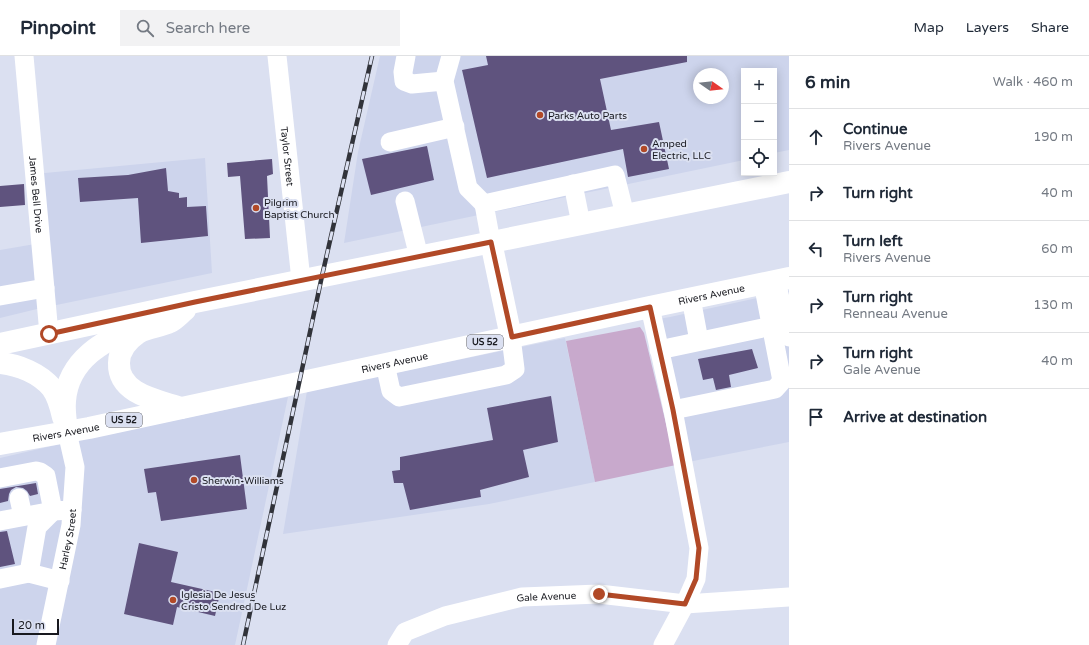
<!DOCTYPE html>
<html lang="en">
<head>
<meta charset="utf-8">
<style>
  :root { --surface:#fff; --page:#f2f2f3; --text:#1f2937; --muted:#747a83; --line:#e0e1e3 }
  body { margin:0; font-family:"Varela Round",sans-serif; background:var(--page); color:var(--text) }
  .controls { position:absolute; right:12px; top:12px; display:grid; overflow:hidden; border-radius:0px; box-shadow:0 2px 10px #0003 }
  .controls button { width:36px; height:36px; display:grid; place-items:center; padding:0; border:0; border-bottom:1px solid var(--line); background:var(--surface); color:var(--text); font:20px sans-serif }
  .compass { position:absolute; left:693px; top:12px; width:36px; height:36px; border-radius:50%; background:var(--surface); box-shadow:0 2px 10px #0003; rotate:104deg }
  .scale { position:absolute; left:12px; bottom:10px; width:47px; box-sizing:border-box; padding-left:4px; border:2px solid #18191f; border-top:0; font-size:11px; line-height:14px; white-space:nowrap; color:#18191f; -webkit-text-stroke:3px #dbe0f1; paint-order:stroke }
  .stop { position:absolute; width:12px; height:12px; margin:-9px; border:3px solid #b14927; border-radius:50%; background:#fff }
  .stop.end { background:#b14927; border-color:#fff; box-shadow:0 1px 4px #0008 }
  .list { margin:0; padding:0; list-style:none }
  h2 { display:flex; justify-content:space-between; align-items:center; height:52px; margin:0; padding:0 16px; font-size:17px }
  h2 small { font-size:13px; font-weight:400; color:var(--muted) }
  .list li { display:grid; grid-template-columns:26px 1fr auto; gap:12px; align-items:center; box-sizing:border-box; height:56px; padding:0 16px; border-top:1px solid var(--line) }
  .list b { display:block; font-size:15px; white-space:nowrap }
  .list p { margin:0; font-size:13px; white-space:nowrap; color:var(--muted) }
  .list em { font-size:13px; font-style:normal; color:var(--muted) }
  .icon { flex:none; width:22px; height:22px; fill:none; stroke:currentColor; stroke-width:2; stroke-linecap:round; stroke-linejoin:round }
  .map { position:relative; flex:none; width:789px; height:589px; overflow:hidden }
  header { display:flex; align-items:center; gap:24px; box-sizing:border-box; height:56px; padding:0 20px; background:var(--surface); border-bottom:1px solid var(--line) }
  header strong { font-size:19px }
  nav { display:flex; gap:22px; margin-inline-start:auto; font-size:14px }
  .search { width:280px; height:36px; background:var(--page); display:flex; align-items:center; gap:10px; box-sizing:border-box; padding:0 14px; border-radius:0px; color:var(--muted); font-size:15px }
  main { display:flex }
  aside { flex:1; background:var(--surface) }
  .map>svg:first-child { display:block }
</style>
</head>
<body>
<header>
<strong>Pinpoint</strong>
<div class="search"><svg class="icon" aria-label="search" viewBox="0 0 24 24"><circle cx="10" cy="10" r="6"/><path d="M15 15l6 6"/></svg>Search here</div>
<nav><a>Map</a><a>Layers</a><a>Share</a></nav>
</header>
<main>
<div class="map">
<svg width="789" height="589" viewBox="0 0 789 589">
  <rect width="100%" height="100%" fill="#dbe0f1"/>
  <path fill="#cdd4ec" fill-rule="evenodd" d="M380,0h409v94l-15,3v-82h-30v89l-400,83 14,-91zM699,18h24v24h-24z
    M205,102l7,115 -175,36 -37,9v-68l41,-7 -7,-69z
    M789,235v151l-106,21 -31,-143 18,-3z
    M565,282l30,144 -106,22 -206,30 24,-143z
    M288,341l-53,248h-235v-187l69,-16z"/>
  <path fill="#c8a9cc" d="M640,271l4,6 32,132 -81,17 -29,-141z"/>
  <path fill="#5f537e" d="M486,0h201v6l-87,17 11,51 48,-8 10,47 -41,8 -5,-28 -136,29 -25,-108 26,-5z
    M427,90l7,34 -63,15 -9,-36z
    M272,103l1,15 -6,2 3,62 -25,1 -5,-63 -12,1 -1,-14z
    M166,112l2,23 11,2v5l8,-1v10l19,-1 2,30 -67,7 -3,-45 -58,4 -2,-24 50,-3z
    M24,128l1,21 -25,2v-21z
    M752,293l6,19 -29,7 2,12 -15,3 -3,-12 -10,2 -5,-21z
    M551,340l7,46 -35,8 6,27 -49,13 1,7 -71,13 -7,-27h-9l-2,-12 8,-1v-13l93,-17 -6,-32z
    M240,399l7,54 -86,12 -5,-29 -8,1 -4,-24z
    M36,427l2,11 -8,2 -3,-5 -4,-3 -7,-1 -5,3 -2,4 -1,7 -8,2v-14z
    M7,475l8,33 -15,3v-35z
    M139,487l39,9 -7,30 49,11 -5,23 -38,-9 -4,18 -49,-11z"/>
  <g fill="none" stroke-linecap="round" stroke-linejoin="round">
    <g stroke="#fff" stroke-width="19">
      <path id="s1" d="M24,0l25,278"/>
      <path id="s2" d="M277,0l24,224"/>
      <path d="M406,0l-3,16 1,9 8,3 32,-3"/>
      <path d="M451,0l-7,25 24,107 16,16"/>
      <path d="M390,86l65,-15"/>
      <path d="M573,128l8,40"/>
      <path d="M405,145l14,56"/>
      <path d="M491,186l-7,-38 131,-29 10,40"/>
      <path d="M776,225l13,56"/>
      <path d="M0,240l45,-8"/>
      <path d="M691,242l8,43"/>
      <path d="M650,251l23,103 26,138 -3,31 -11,25 -22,41"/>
      <path d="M659,294l113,-24"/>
      <path d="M385,308l6,27 8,6 107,-22 9,-6 -4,-32"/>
      <path d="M673,354l102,-21 7,-8 -19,-98"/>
      <path d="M0,422l36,-7 4,1 6,4 7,35 19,-1"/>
      <path d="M19,442l4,18"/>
      <path d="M53,455l-16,16 -8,46 31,8"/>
      <path d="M0,465l53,-10"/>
      <path d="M0,523l29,-6"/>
      <path id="s3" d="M46,589l25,-120 4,-58 -8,-35"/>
      <path id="s4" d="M397,589l8,-13 40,-16 77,-19 77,-3 86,10 104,-7"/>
    </g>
    <g stroke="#fff" stroke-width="22">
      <path d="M491,186l20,95"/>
      <path d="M0,288l195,-42 594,-120"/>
      <path d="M0,307c19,2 39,10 52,25 5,7 9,20 11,29"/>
      <path d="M181,352c-24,-8 -63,-14 -62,-45 0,-13 9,-23 19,-30 9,-6 22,-6 32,-11 5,-2 10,-8 15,-12"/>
      <path d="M67,376c-1,-10 -3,-21 -2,-31 3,-42 39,-60 73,-76"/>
      <path id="s5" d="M0,388l89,-16 561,-121 139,-29"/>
    </g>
    <g stroke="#31333a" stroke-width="4.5">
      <path id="rail" d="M243,589l79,-369 50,-220"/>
    </g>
    <use href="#rail" stroke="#dbe0f1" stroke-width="3" stroke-dasharray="9" stroke-linecap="butt"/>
  </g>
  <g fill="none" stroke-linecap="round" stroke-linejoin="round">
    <path stroke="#b14927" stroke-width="5" d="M49,278l146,-32 296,-60 21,95 138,-30 23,103 26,138 -3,31 -11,25 -86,-10"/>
  </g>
  <g fill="#b14927" stroke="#dbe0f1" stroke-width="1.5">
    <circle cx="540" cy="59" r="4"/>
    <circle cx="644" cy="93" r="4"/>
    <circle cx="256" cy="152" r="4"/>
    <circle cx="194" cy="424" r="4"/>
    <circle cx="173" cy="544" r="4"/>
  </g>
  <g text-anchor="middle" stroke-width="4" stroke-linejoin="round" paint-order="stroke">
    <g fill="#dbe0f1" stroke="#52555e" stroke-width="1">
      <rect x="467" y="279" width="36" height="14" rx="3"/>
      <rect x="106" y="357" width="36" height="14" rx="3"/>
    </g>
    <g font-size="9" font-weight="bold" fill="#18191f">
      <text x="485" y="289">US 52</text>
      <text x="124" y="367">US 52</text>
    </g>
    <g font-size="10" fill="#18191f" stroke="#dbe0f1" text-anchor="start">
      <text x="548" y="63">Parks Auto Parts</text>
      <text x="652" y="91">Amped<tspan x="652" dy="12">Electric, LLC</tspan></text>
      <text x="264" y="150">Pilgrim<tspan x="264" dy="12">Baptist Church</tspan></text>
      <text x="202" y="428">Sherwin-Williams</text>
      <text x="181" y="542">Iglesia De Jesus<tspan x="181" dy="12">Cristo Sendred De Luz</tspan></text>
    </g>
    <g font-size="10" fill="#18191f" stroke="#dbe0f1">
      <text dy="4" stroke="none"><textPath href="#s2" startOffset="101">Taylor Street</textPath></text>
      <text dy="4" stroke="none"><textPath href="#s1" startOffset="139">James Bell Drive</textPath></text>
      <text dy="4" stroke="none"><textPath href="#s5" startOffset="727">Rivers Avenue</textPath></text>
      <text dy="4" stroke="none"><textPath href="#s5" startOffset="403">Rivers Avenue</textPath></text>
      <text dy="4" stroke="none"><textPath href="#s5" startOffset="67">Rivers Avenue</textPath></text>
      <text dy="4" stroke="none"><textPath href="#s3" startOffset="108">Harley Street</textPath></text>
      <text dy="4" stroke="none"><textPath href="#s4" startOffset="162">Gale Avenue</textPath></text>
    </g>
  </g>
</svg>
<div class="controls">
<button>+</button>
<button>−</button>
<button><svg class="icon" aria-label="locate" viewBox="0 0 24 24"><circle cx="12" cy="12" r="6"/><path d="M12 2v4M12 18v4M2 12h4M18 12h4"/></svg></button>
</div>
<svg class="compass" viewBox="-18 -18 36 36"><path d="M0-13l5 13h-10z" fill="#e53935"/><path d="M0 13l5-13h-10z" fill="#747a83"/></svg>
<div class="scale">20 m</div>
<div class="stop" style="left:49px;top:278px"></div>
<div class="stop end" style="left:599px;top:538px"></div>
</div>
<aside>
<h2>6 min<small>Walk · 460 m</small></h2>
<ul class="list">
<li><svg class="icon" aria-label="ahead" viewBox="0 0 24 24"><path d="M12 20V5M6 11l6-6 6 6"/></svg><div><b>Continue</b><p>Rivers Avenue</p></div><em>190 m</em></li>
<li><svg class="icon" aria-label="right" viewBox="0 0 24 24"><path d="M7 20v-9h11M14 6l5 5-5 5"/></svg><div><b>Turn right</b></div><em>40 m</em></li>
<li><svg class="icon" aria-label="left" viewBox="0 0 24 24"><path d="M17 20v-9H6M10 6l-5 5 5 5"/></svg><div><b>Turn left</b><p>Rivers Avenue</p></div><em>60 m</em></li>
<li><svg class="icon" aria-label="right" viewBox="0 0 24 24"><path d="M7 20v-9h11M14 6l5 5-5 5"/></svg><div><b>Turn right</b><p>Renneau Avenue</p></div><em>130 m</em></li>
<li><svg class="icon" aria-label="right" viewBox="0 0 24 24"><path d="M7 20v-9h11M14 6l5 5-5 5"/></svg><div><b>Turn right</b><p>Gale Avenue</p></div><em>40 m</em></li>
<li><svg class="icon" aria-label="arrive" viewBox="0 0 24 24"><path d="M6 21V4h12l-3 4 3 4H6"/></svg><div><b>Arrive at destination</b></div></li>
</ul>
</aside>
</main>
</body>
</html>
